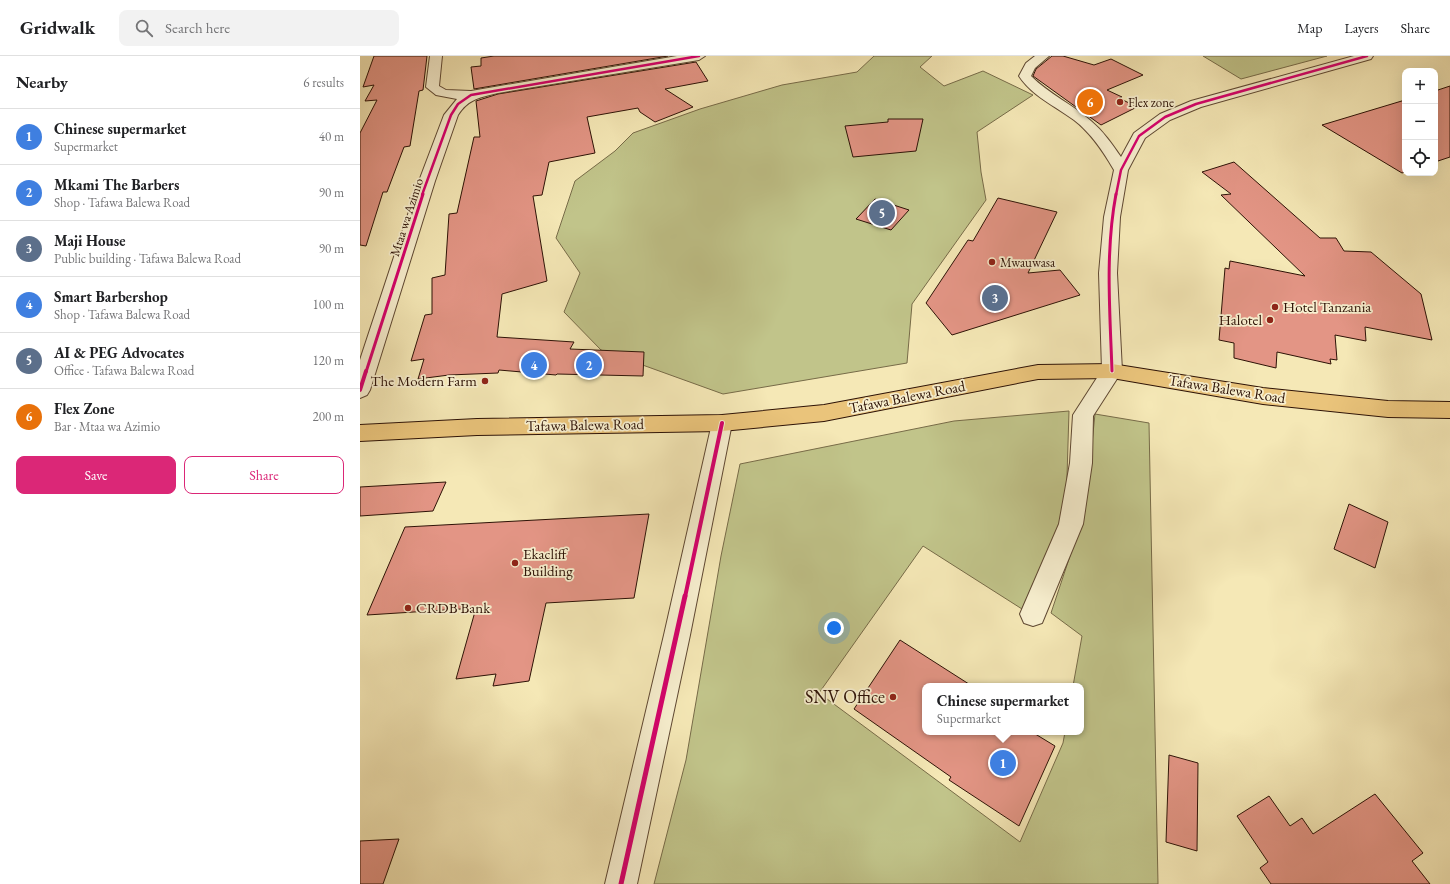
<!DOCTYPE html>
<html lang="en">
<head>
<meta charset="utf-8">
<style>
  :root { --surface:#fff; --page:#f2f2f2; --text:#202124; --muted:#757577; --line:#e0e0e0; --accent:#db2777 }
  body { margin:0; font-family:"EB Garamond",serif; background:var(--page); color:var(--text) }
  .controls { position:absolute; right:12px; top:12px; display:grid; overflow:hidden; border-radius:8px; box-shadow:0 4px 16px #0002 }
  .controls button { width:36px; height:36px; display:grid; place-items:center; padding:0; border:0; border-bottom:1px solid var(--line); background:var(--surface); color:var(--text); font:20px sans-serif }
  .you { position:absolute; left:474px; top:572px; width:14px; height:14px; margin:-10px; border:3px solid #fff; border-radius:50%; background:#1a73e8; box-shadow:0 0 0 6px #1a73e833 }
  .badge { display:grid; place-items:center; width:26px; height:26px; border-radius:50%; background:var(--accent); color:#fff; font-size:13px; font-weight:700 }
  .pin { position:absolute; translate:-50% -50%; border:2px solid #fff; box-shadow:0 1px 4px #0006 }
  .popup { position:absolute; left:562px; top:627px; width:162px; height:52px; box-sizing:border-box; display:grid; place-content:center; border-radius:8px; background:var(--surface); filter:drop-shadow(0 1px 3px #0005); font-size:13px; white-space:nowrap; color:var(--muted) }
  .popup b { font-size:15px; color:var(--text) }
  .popup::after { content:''; position:absolute; left:50%; top:100%; margin-left:-8px; border:8px solid transparent; border-top-color:var(--surface) }
  .list { margin:0; padding:0; list-style:none }
  h2 { display:flex; justify-content:space-between; align-items:center; height:52px; margin:0; padding:0 16px; font-size:17px }
  h2 small { font-size:13px; font-weight:400; color:var(--muted) }
  .list li { display:grid; grid-template-columns:26px 1fr auto; gap:12px; align-items:center; box-sizing:border-box; height:56px; padding:0 16px; border-top:1px solid var(--line) }
  .list b { display:block; font-size:15px; white-space:nowrap }
  .list p { margin:0; font-size:13px; white-space:nowrap; color:var(--muted) }
  .list em { font-size:13px; font-style:normal; color:var(--muted) }
  .actions { display:flex; gap:8px; padding:12px 16px }
  .actions a { flex:1; padding:9px 0; border:1px solid var(--accent); border-radius:8px; text-align:center; font-size:14px; color:var(--accent) }
  .actions .main { background:var(--accent); color:#fff }
  .icon { flex:none; width:22px; height:22px; fill:none; stroke:currentColor; stroke-width:2; stroke-linecap:round; stroke-linejoin:round }
  .map { position:relative; flex:none; width:1090px; height:828px; overflow:hidden }
  header { display:flex; align-items:center; gap:24px; box-sizing:border-box; height:56px; padding:0 20px; background:var(--surface); border-bottom:1px solid var(--line) }
  header strong { font-size:19px }
  nav { display:flex; gap:22px; margin-inline-start:auto; font-size:14px }
  .search { width:280px; height:36px; background:var(--page); display:flex; align-items:center; gap:10px; box-sizing:border-box; padding:0 14px; border-radius:8px; color:var(--muted); font-size:15px }
  main { display:flex }
  aside { flex:1; background:var(--surface) }
  .map>svg:first-child { display:block }
</style>
</head>
<body>
<header>
<strong>Gridwalk</strong>
<div class="search"><svg class="icon" aria-label="search" viewBox="0 0 24 24"><circle cx="10" cy="10" r="6"/><path d="M15 15l6 6"/></svg>Search here</div>
<nav><a>Map</a><a>Layers</a><a>Share</a></nav>
</header>
<main>
<aside>
<h2>Nearby<small>6 results</small></h2>
<ul class="list">
<li><span class="badge" style="background:#3f7fe0">1</span><div><b>Chinese supermarket</b><p>Supermarket</p></div><em>40 m</em></li>
<li><span class="badge" style="background:#3f7fe0">2</span><div><b>Mkami The Barbers</b><p>Shop · Tafawa Balewa Road</p></div><em>90 m</em></li>
<li><span class="badge" style="background:#5c6f8a">3</span><div><b>Maji House</b><p>Public building · Tafawa Balewa Road</p></div><em>90 m</em></li>
<li><span class="badge" style="background:#3f7fe0">4</span><div><b>Smart Barbershop</b><p>Shop · Tafawa Balewa Road</p></div><em>100 m</em></li>
<li><span class="badge" style="background:#5c6f8a">5</span><div><b>AI &amp; PEG Advocates</b><p>Office · Tafawa Balewa Road</p></div><em>120 m</em></li>
<li><span class="badge" style="background:#e8710a">6</span><div><b>Flex Zone</b><p>Bar · Mtaa wa Azimio</p></div><em>200 m</em></li>
</ul>
<div class="actions"><a class="main">Save</a><a>Share</a></div>
</aside>
<div class="map">
<svg width="1090" height="828" viewBox="0 0 1090 828">
  <rect width="100%" height="100%" fill="#f5e8b6"/>
  <filter id="stains"><feTurbulence type="fractalNoise" baseFrequency=".005" numOctaves="4"/><feColorMatrix values="0 0 0 0 .2 0 0 0 0 .09 0 0 0 0 .02 0 0 0 .5 -.17"/></filter>
  <radialGradient id="worn" r=".72"><stop offset=".6" stop-color="#630" stop-opacity="0"/><stop offset="1" stop-color="#630" stop-opacity=".3"/></radialGradient>
  <path fill="#c1c48a" stroke="#776b48" d="M514,0h58l-12,11 24,19 39,-15 50,24 -56,37 4,40 5,28 -74,104 -5,59 -184,31 -122,-44 -37,-38 16,-39 -24,-35 19,-57 40,-30 18,-18 67,-24 82,-24 75,-13z
    M843,0h124l-86,23z
    M709,355l-3,98 -44,100 -99,-63 -104,147 201,149 43,-99 2,-11h16v-46h-8l9,-50 -31,-23 34,-102 10,-97 54,9 9,461h-504l32,-124 35,-204 19,-92 214,-43z"/>
  <path fill="#e39585" stroke="#2d1206" d="M14,0h53l-4,34 -4,1 -9,55 -6,1 -17,45h-4l-17,54 -6,-1v-112l17,-33 -12,1 9,-16 -11,2z
    M134,0h174l-194,33 -3,-22 10,-1v-8z
    M692,0h11l31,9 17,-6 32,16 -36,15 15,7 -3,1 18,9 -36,18 -68,-49 3,-7z
    M336,6l12,19 -43,8 28,18 -38,15 -15,-10 -2,-4 -51,9 8,36 -46,9 -7,33 -9,1 14,85 -45,13 -5,43 77,5 -4,7 74,3 -1,24 -86,-2 -1,1 -57,-5 -1,3 -49,2 -31,4 6,-20 -13,2 14,-46 7,-1v-36l13,-3 4,-61 8,-1 17,-76h6l-4,-36 22,-7z
    M1090,30v71l-15,5v-71z
    M1045,44v72l-3,1 -80,-48z
    M528,63h35l-7,32 -63,6 -8,-31 43,-4z
    M874,106l86,76h16l8,13 27,1 50,42 11,46 -67,-13 1,14 -31,-6 2,25 -7,-1 1,5 -54,-12 -1,16 -42,-10v-15l-15,-3 6,-72 4,1 1,-8 75,15 -84,-81 10,-1 -29,-22z
    M638,142l59,14 -29,61 32,-3 20,25 -128,40 -26,-32 42,-63 5,1z
    M515,143l34,11 -18,20 -35,-11z
    M86,426l-13,29 -73,5v-29z
    M989,448l39,18 -13,46 -41,-19z
    M289,458l-15,84 -88,5 -17,78 -36,5 3,-12 -40,5 20,-71 -109,7 38,-88z
    M540,584l72,46h-47v46h107l23,14 -36,80 -70,-46 2,-3 -97,-68z
    M809,699l29,8 -1,88 -31,-9z
    M1015,738l48,59 -11,8 18,23h-159l-11,-16 8,-6 -31,-46 32,-20 21,30 12,-8 11,16z
    M39,783l-16,45h-23v-43z"/>
  <g fill="none" stroke-linecap="round" stroke-linejoin="round">
    <g stroke="#5f4832" stroke-width="2">
      <path id="minor" d="M70,0h12l-3,30 7,4 25,1 206,-35h28l-6,4 -201,33c-17,4 -30,6 -40,22l-23,66 -65,209 -3,5 -7,3v-38l59,-179 25,-66 13,-16 -21,-4 -10,-8z
        M675,0h14l-14,12 -4,8c18,18 41,28 60,45 12,10 21,23 30,36l13,-24 26,-19 31,-13 163,-45h19l-2,3 -170,48 -31,13 -25,18 -17,32 -8,47 -3,56 5,98 -29,45 -1,47 -9,61 -41,99 -9,3 -9,-3 -4,-9 39,-90 11,-61 3,-48 29,-45 -3,-97 5,-56 10,-47c-11,-19 -23,-37 -40,-50 -19,-14 -42,-24 -55,-44l7,-13z
        M362,359l7,2 3,6 -42,212 -53,249h-32l59,-249 48,-212 3,-6z"/>
    </g>
    <g stroke="#2d1206" stroke-width="2">
      <path id="major" d="M752,308l151,24 125,13 62,1v16l-62,-1 -125,-13 -151,-26 -74,1 -214,42 -102,10 -245,4 -117,6v-16l117,-6 245,-4 102,-10 214,-40z"/>
    </g>
    <use href="#minor" fill="#f8f0d0" fill-rule="evenodd"/>
    <use href="#major" fill="#eac47b" fill-rule="evenodd"/>
    <g stroke="#f8f0d0" stroke-width="4">
      <path id="cycleway-far3" d="M62,139l29,-80 7,-11 13,-9 228,-39
        M756,139l5,-25 18,-34 26,-19 31,-13 171,-48"/>
    </g>
    <g stroke="#f8f0d0" stroke-width="5">
      <path id="cycleway-far2" d="M752,315c-2,-59 -7,-118 4,-177
        M6,316l57,-178"/>
    </g>
    <g stroke="#f8f0d0" stroke-width="6">
      <path id="cycleway-far1" d="M0,334l6,-19
        M325,541l37,-174"/>
    </g>
    <g stroke="#f8f0d0" stroke-width="8">
      <path id="cycleway" d="M261,828l64,-288"/>
    </g>
    <use href="#cycleway-far3" stroke="#d6006c" stroke-width="2.5"/>
    <use href="#cycleway-far2" stroke="#d6006c" stroke-width="3"/>
    <use href="#cycleway-far1" stroke="#d6006c" stroke-width="4"/>
    <use href="#cycleway" stroke="#d6006c" stroke-width="5"/>
  </g>
  <g fill="#8f2418" stroke="#f8f0d0" stroke-width="1.5">
    <circle cx="760" cy="46" r="4"/>
    <circle cx="632" cy="206" r="4"/>
    <circle cx="915" cy="251" r="4"/>
    <circle cx="910" cy="264" r="4"/>
    <circle cx="125" cy="325" r="4"/>
    <circle cx="155" cy="507" r="4"/>
    <circle cx="48" cy="552" r="4"/>
    <circle cx="533" cy="641" r="4"/>
  </g>
  <g text-anchor="middle" stroke-width="3.5" stroke-linejoin="round" paint-order="stroke">
    <g font-size="13" fill="#2d1206" stroke="#f8f0d0" text-anchor="start">
      <text x="768" y="51">Flex zone</text>
      <text x="640" y="211">Mwauwasa</text>
    </g>
    <g font-size="13" fill="#2d1206" stroke="#f8f0d0">
      <text transform="translate(46 161) rotate(-72)" y="5">Mtaa wa Azimio</text>
    </g>
    <g font-size="15" fill="#2d1206" stroke="#f8f0d0" text-anchor="start">
      <text x="923" y="256">Hotel Tanzania</text>
      <text x="902" y="269" text-anchor="end">Halotel</text>
      <text x="117" y="330" text-anchor="end">The Modern Farm</text>
      <text x="163" y="503">Ekacliff<tspan x="163" dy="17">Building</tspan></text>
      <text x="56" y="557">CRDB Bank</text>
    </g>
    <g font-size="15" fill="#2d1206" stroke="#f8f0d0">
      <text transform="translate(867 333) rotate(9)" y="5">Tafawa Balewa Road</text>
      <text transform="translate(547 341) rotate(-11)" y="5">Tafawa Balewa Road</text>
      <text transform="translate(225 369) rotate(-1)" y="5">Tafawa Balewa Road</text>
    </g>
    <g font-size="18" fill="#2d1206" stroke="#f8f0d0" text-anchor="end">
      <text x="525" y="647">SNV Office</text>
    </g>
  </g>
  <rect width="100%" height="100%" filter="url(#stains)"/>
  <rect width="100%" height="100%" fill="url(#worn)"/>
</svg>
<div class="controls">
<button>+</button>
<button>−</button>
<button><svg class="icon" aria-label="locate" viewBox="0 0 24 24"><circle cx="12" cy="12" r="6"/><path d="M12 2v4M12 18v4M2 12h4M18 12h4"/></svg></button>
</div>
<div class="you"></div>
<div class="pin badge" style="left:643px;top:707px;background:#3f7fe0">1</div>
<div class="popup"><b>Chinese supermarket</b>Supermarket</div>
<div class="pin badge" style="left:229px;top:309px;background:#3f7fe0">2</div>
<div class="pin badge" style="left:635px;top:242px;background:#5c6f8a">3</div>
<div class="pin badge" style="left:174px;top:309px;background:#3f7fe0">4</div>
<div class="pin badge" style="left:522px;top:157px;background:#5c6f8a">5</div>
<div class="pin badge" style="left:730px;top:46px;background:#e8710a">6</div>
</div>
</main>
</body>
</html>
